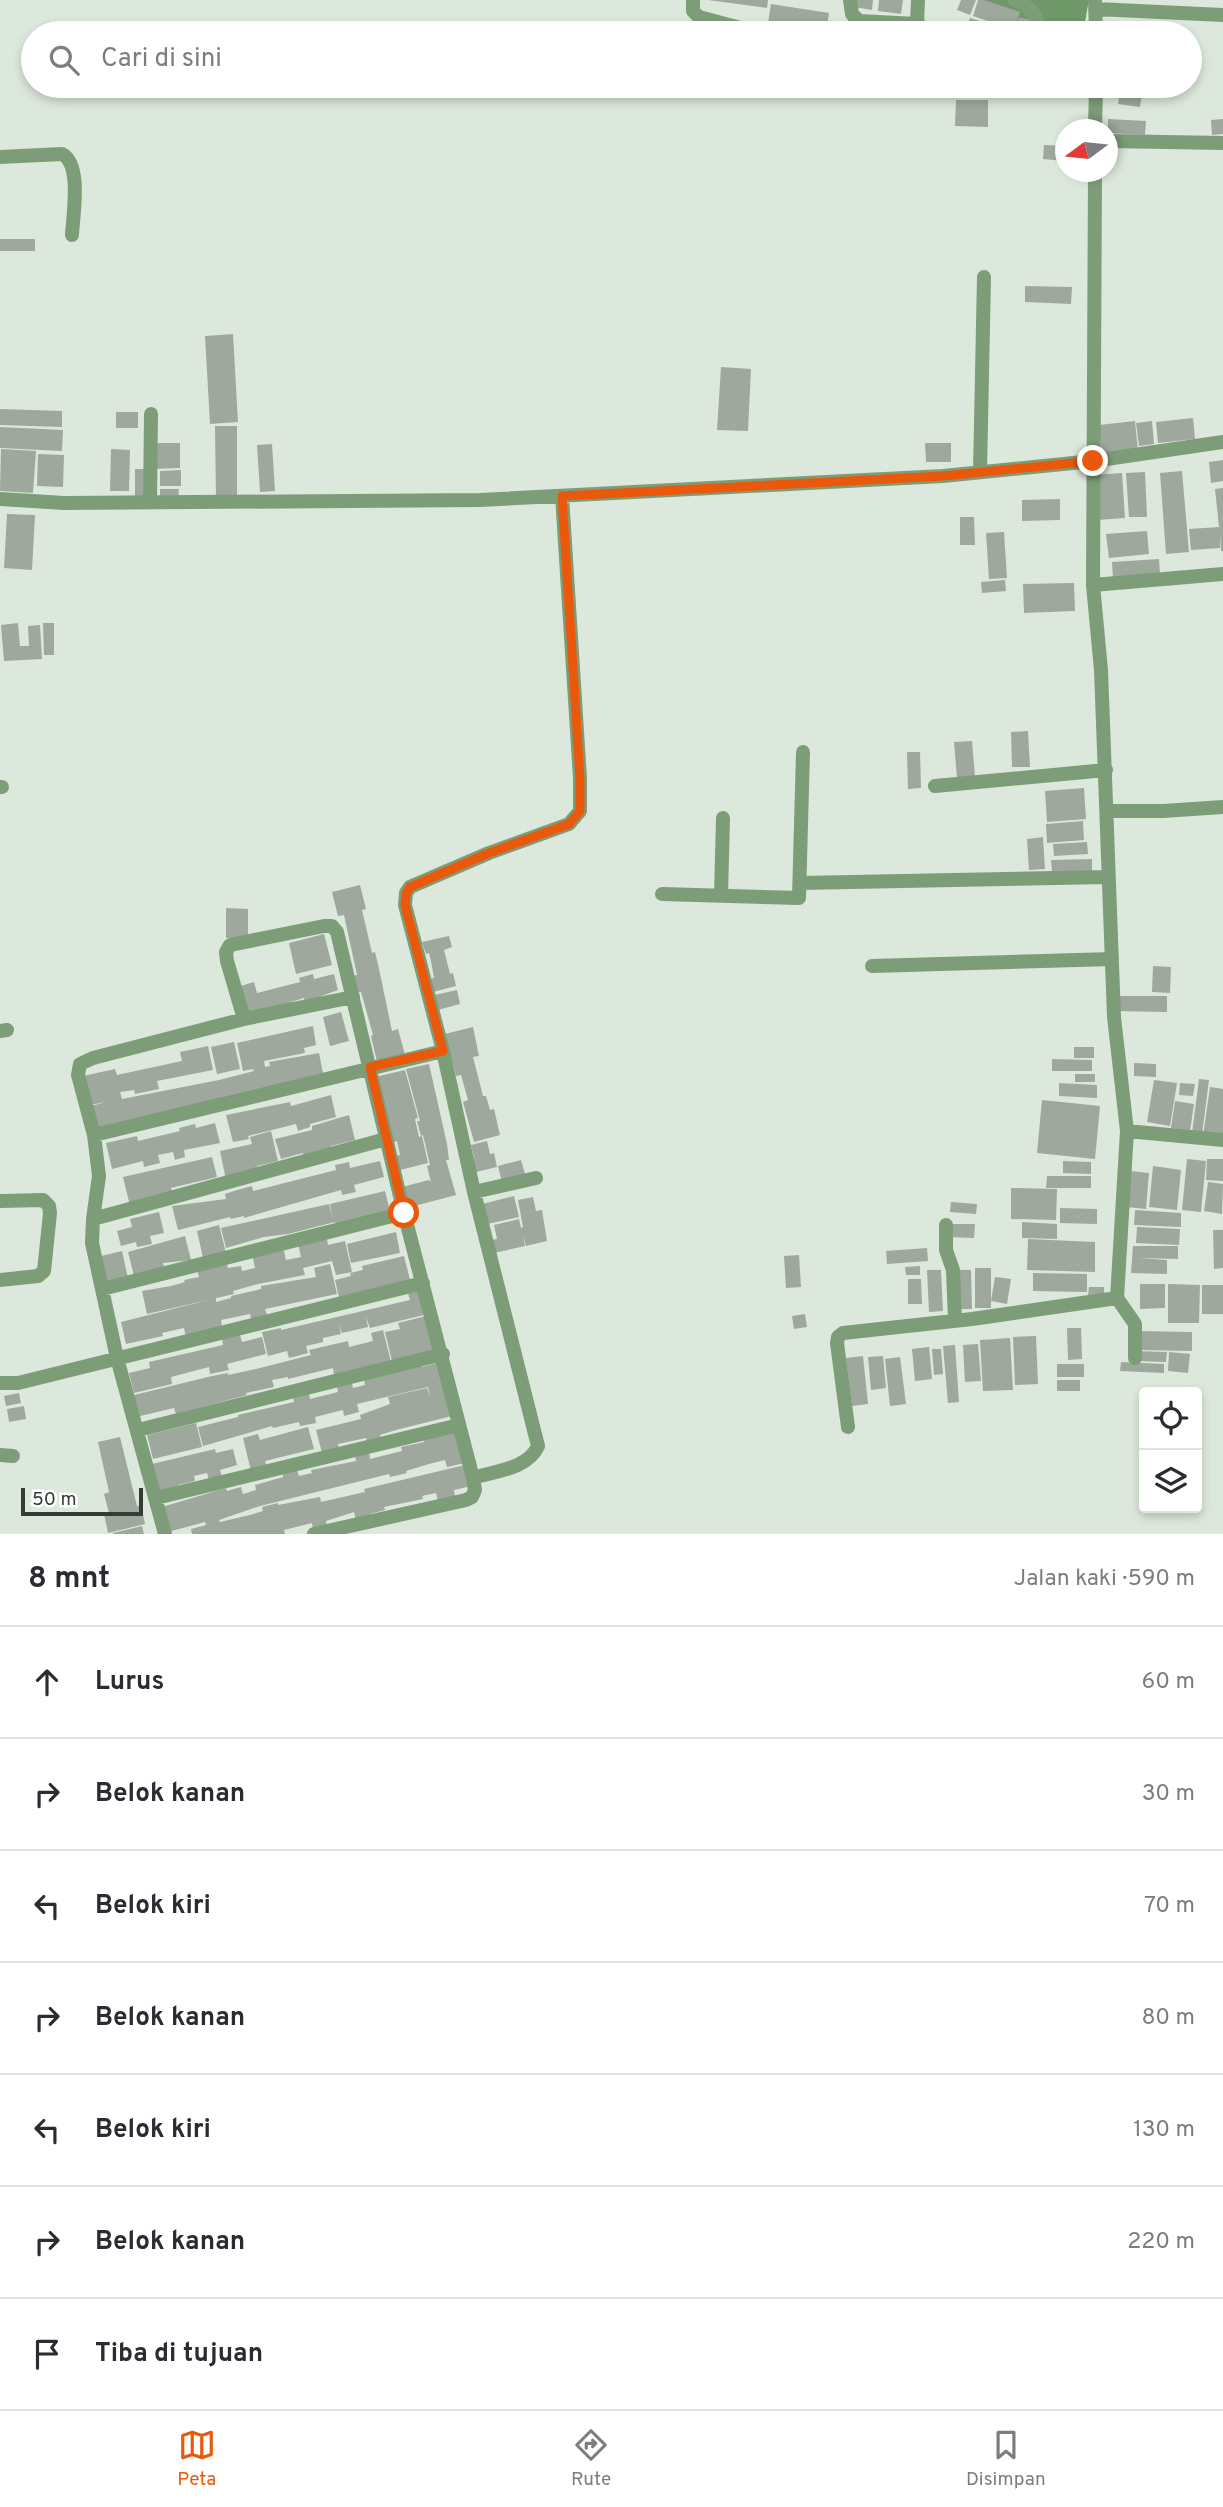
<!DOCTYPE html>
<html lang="id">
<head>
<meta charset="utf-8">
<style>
  :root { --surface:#fff; --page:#f2f2f3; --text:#2b2b33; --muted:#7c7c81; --line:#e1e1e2; --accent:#ea580c }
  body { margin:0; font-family:Overpass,sans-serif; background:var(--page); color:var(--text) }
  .controls { position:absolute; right:21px; bottom:21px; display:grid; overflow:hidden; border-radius:7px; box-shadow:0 4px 10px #0003 }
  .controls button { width:63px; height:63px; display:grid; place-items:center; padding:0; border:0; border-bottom:2px solid var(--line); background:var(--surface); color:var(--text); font:35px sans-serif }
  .compass { position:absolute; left:1055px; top:119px; width:63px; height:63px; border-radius:50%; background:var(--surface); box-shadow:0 4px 10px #0003; rotate:255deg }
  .scale { position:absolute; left:21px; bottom:18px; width:122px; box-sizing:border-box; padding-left:7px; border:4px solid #373b37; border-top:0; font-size:19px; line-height:24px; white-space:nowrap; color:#373b37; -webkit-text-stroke:5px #fff; paint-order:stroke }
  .stop { position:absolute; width:21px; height:21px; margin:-16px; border:5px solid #ea580c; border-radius:50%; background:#fff }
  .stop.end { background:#ea580c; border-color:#fff; box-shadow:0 2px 7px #0008 }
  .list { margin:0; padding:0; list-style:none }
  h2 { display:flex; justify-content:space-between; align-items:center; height:91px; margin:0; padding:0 28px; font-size:30px }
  h2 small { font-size:23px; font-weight:400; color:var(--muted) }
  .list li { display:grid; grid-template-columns:46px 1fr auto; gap:21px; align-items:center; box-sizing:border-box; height:112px; padding:0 28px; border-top:2px solid var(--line) }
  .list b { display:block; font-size:26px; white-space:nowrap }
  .list em { font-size:23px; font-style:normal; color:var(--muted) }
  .icon { flex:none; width:38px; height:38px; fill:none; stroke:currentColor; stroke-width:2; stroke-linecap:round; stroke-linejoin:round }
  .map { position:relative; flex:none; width:1223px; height:1534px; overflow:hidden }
  .search { position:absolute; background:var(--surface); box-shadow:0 4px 10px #0003; left:21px; right:21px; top:21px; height:77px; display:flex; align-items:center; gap:18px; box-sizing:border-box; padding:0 24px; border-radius:38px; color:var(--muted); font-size:26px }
  .sheet { height:875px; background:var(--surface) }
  nav { display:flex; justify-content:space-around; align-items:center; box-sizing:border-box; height:98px; border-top:2px solid var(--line); background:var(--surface); font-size:19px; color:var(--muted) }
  nav a { display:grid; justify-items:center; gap:4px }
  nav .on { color:var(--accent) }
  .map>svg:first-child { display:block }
</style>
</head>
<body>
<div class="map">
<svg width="1223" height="1534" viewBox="0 0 1223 1534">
  <rect width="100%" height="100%" fill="#dde8dc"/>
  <path fill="#6e9868" d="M980,0h109l-6,33h-60l-14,-21z"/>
  <path fill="#9ea89d" d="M708,0h60l-1,8z
    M855,0h18l-1,10 -18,-3z
    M879,0h24l-2,14 -23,-3z
    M961,0h15l-6,15 -13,-5z
    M978,0h6l36,12 -6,18 -41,-14z
    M771,4l58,9 -3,20 -58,-10z
    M1019,17l12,3 -4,13 -12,-1z
    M970,18l20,6 -3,9h-12l-9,-3z
    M1112,86h31l-3,21 -22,-3 2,-14 -9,-1z
    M956,100h32v27l-33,-1z
    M1108,119l38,2 -1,14 -37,-2z
    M1223,119v15l-11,1 -1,-15z
    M1044,145l21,1v15l-22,-2z
    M0,239h35v12h-35z
    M1025,286l47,1 -1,17 -46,-2z
    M233,334l5,88 -28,2 -5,-88z
    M721,367l30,2 -3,62 -31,-1z
    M0,409l62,2v16l-62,-2z
    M116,412h22v16h-22z
    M1193,418l2,21 -37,4 -2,-21z
    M1135,421l3,31 -36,4 -3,-31z
    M1152,421l2,23 -15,2 -3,-23z
    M215,426h22v72h-21z
    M0,427l63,3 -1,21 -62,-3z
    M152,443h28v25l-28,1z
    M925,443h26v19h-25z
    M272,444l3,47 -15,1 -3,-47z
    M1,449l35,2 -3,42 -33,-2z
    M111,449l19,1 -1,41h-19z
    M38,454l26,1 -1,32 -26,-1z
    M1223,460v21l-12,2 -2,-21z
    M135,469h12l1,28h-13z
    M181,470v16h-21v-15z
    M1182,471l7,81 -23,2 -6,-81z
    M1145,472l2,45h-18l-3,-44z
    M1122,473l3,45 -27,2 -4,-45z
    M1223,488v63h-2l-1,-16v13l-29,2 -2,-21 30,-2 -4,-38z
    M160,489h19l-1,12 -18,-1z
    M1060,499v21l-38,1v-21z
    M7,514l28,1 -3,55 -28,-2z
    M960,517h14l1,28h-15z
    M1147,531l2,23 -40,4 -3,-24z
    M1004,532l3,46 -18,1 -3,-46z
    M1159,559l1,16 -47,4 -1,-17z
    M1005,580l1,11 -24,2 -1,-11z
    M1074,583l1,28 -51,2 -1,-29z
    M18,623l2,23h9l-1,-20 12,-1 2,34 -38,2 -3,-36z
    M43,623h11v32h-10z
    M1028,731l2,36h-18l-1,-35z
    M972,741l3,36 -18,1 -3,-36z
    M907,752h13l1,36 -13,1z
    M1084,788l2,31 -39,3 -2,-31z
    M1083,821l1,19 -37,3 -1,-19z
    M1043,837l2,32 -16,1 -2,-31z
    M1087,842l1,12 -34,2 -1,-12z
    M1092,859v12l-40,1 -1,-12z
    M360,885l6,24 -4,1 10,43 3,-1 4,17 13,62 6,-2 7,26 -28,7 -6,-26 2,-1 -12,-43 -6,1 -4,-17 6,-1 -13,-60 -6,1 -6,-24z
    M226,908l22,1v30l-22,-1z
    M324,934l8,31 -36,9 -7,-31z
    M449,936l3,11 -8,3 6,24 3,-1 3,13 -23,6 -3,-13 4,-1 -2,-12 -3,-13 -3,1 -4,-12z
    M1153,966l18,1 -1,26 -18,-1z
    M313,974l1,5 20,-5 4,16 -33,12 -1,-4 -13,4v3l-46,10 -8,-28 17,-5 3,11 43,-11 -1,-4z
    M457,990l3,14 -26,7 -4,-15z
    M1116,996h51v16l-52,-1z
    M341,1012l8,29 -19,5 -7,-29z
    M313,1026l3,19 -12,3 1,5 -41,8 1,6 5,-1 -1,-4 50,-9 4,20 -101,24v3l-127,32 -5,-26 17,-4 -18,3 -6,-29 32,-7 2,6 65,-14 -2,-9 28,-6 5,24 -56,11 2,8 -24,5 -1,-4 -14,2 2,7 97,-19 35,-9 -1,-2 -10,2 -6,-28z
    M473,1027l6,29 -6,1 10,39h3l4,14 4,-1 6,26 -26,7 -11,-40 5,-2 -7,-25 -5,1 -11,-42z
    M234,1042l6,27 -23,5 -6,-27z
    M1074,1047h20v11h-20z
    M1052,1059l40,1v11h-40z
    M1134,1063l22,1v13l-22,-1z
    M429,1064l18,80 2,16h-3l10,35 -49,13 -5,-21 27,-7 2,2 -4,-16 3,-1 -7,-30 -2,1 -4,-15h3l-14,-52z
    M405,1070l13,48 -3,1 4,18 3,-1 6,27 -28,7 -4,-14 4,-1 -3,-14 -5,2 -17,-66z
    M1075,1074h20v8h-20z
    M1199,1079l10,1 -7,55 -10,-2z
    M1154,1080l23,3 -7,43 -23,-4z
    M1059,1083l38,2v13l-38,-2z
    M1180,1083l15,1 -2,12 -14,-1z
    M1210,1087l13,2v49l-20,-2z
    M331,1095l5,22 -26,7v3l-12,4 -2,-7 -48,12 1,3 -16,3 -7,-27 64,-13 1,4z
    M1042,1100l58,6 -5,53 -58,-6z
    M1175,1101l19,3 -4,27 -19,-3z
    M349,1115l6,25 -24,6 1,5 -27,10 -2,-8 -22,6 -6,-20 37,-9v-4z
    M215,1123l5,20 -36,7 1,7 -10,3 -2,-8 -15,3 2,8 -16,4 -1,-6 -31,8 -6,-26 31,-7 1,5 42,-10 -1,-3 16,-4 1,4z
    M271,1131l7,30 -21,5 1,5 -32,9 -6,-29 32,-7 -2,-7z
    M487,1141l3,13 4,-1 3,14 -25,6 -3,-13 5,-2 -3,-13z
    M212,1157l5,20 -46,11 2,7 -43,11 -7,-29z
    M1187,1159l19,2 -5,51 -19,-2z
    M1207,1159h16v22l-17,-1z
    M521,1160l5,17 -24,6 -4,-17z
    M380,1161l4,16 -30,8 2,7 -14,3 -1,-5 -97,28v-2l-13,3 -1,-2 -52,13 -6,-24 54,-7 -1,-5 12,-4 15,-4 1,5 83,-21 -1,-5 14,-3 1,6z
    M1063,1161l28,1v12l-28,-1z
    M1153,1166l28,4 -4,40 -28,-3z
    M1130,1171l19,2 -3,36 -20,-2z
    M1047,1176h44v12h-45z
    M1208,1182l15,2 -1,30 -18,-3z
    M1011,1188l46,1 -1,31 -45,-1z
    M385,1191l6,24 -55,12 -1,-5 -47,12 -24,3 -38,11 -5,-20 108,-24 3,12 -2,-12z
    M514,1196l5,21 -32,7 -5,-20z
    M533,1197l3,14 6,-1 5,31 -21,5 -3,-11 2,11 -31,7 -3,-13 6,-1 -3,-14 25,-6 2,9 2,-1 -5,-27z
    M951,1202l26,2 -1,10 -26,-2z
    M1060,1208l37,1v15l-37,-1z
    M1135,1210l46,3v14l-47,-2z
    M159,1212l5,21 -14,3 2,8 -15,3 -1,-5 -15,4 -4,-15 15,-4 -2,-8z
    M1022,1222l35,2v15l-35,-1z
    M947,1224h28l-1,14 -27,-1z
    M219,1225l7,28 -23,5 -6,-27z
    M1137,1227l43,2 -1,16 -43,-2z
    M1213,1230h10v38l-9,1z
    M396,1232l4,21 -49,10 -4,-19z
    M326,1234l2,11 17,-4 7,31 -16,3 -4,-14 -29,7 2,7 -47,9 -25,7 1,3 -87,20 -5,-23 29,-5 14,-4 -1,-2 15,-3 -2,-8 30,-5 1,4 13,-2 1,5 13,-3 -3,-14 31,-8 3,14 15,-3 -3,-13z
    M185,1236l6,24 -28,3 3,9 -31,8 -7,-28z
    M1028,1239l67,3v30l-68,-2z
    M1133,1246h45v13l-40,-1 29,2v14l-36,-1z
    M927,1248l1,13 -41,3 -1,-13z
    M122,1251l6,27 -21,5 -6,-27z
    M799,1255l2,32 -15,1 -2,-32z
    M404,1256l6,24 -70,22 -5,-22 16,-4 -1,-3 13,-3 -1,-4z
    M330,1264l7,30 -72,15 2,6 -16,4 -1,-5 -29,6 1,8 -36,10 -2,-10 -22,5 1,3 -37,8 -5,-22 95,-24v4l15,-4v-2l30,-7v-3l55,-9 -2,-9z
    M920,1266v9h-14l-1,-8z
    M975,1268h16v40h-16z
    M927,1270h14l2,41 -14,1z
    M957,1270h14l1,39h-14z
    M1033,1273l54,1v18l-54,-1z
    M995,1277l16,2 -4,25 -16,-3z
    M908,1279h13l1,25h-14z
    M1140,1284h25v24l-25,1z
    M1168,1284l32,1 -1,38h-31z
    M1202,1285h21v29h-21z
    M1089,1287h15v8h-16z
    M422,1290l6,24 -58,14 -4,-11 2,10 -26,6 -3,-8 2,9 -18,4v4l-17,4 2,7 -19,5 -2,-7 -19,5 -6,-24 19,-4v2l129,-30 -2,-7z
    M805,1314l2,13 -13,2 -2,-13z
    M426,1316l8,35 -42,10 -7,-29 15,-3 -2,-6z
    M1067,1328h14l1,31 -14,1z
    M383,1330l8,32 -57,13 -1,-7 -45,11v-2l-16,3 2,7 -28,6 1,2 -71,19 -2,-6 -38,9 -6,-21 82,-20 16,-3v2l28,-6 55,-14 -2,-5 39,-9 1,6 24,-6 -2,-8z
    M1140,1331l52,1v19l-53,-1z
    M240,1335l2,7 20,-5 4,17 -39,10 2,6 -19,4 -1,-7 -38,10 1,7 -38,9 -5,-20 21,-5 -1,-6 74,-17 -1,-6z
    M1036,1336l2,48 -23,1 -2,-48z
    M1010,1338l3,52 -30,1 -3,-51z
    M978,1344l3,37 -16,1 -2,-37z
    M955,1345l4,57 -11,1 -5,-57z
    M929,1347l3,32 -17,2 -3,-32z
    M932,1349h9l2,25 -9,1z
    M1135,1351l32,1 -1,10 -31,-1z
    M1169,1352l21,2 -2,19 -20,-2z
    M863,1356l5,48 -16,2 -6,-48z
    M883,1356l3,32 -15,2 -3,-33z
    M900,1357l6,47 -16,2 -5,-47z
    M440,1362l12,54 -56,14 -16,5 1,4 -14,4 -1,-5 -28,6 1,5 -17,4 -6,-23 45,-11 -1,-4 30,-11 -2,-7 39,-9 3,8 -2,-9 -71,17 2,8 -15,4 -1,-6 -28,7 1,6 -16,3 -1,-4 -26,6 -1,-2 -69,20 -5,-19 40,-10v-2l56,-13 -1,-4 16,-4 1,5 28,-7 -1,-5 15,-4 1,5 12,-3 -1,-5 58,-16v3z
    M1121,1362l43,2v9l-44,-2z
    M1057,1364h27v13h-27z
    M1057,1380h23v11h-23z
    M19,1393l2,10 -15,3 -2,-10z
    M24,1406l2,13 -17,3 -2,-13z
    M196,1423l6,24 -49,12 -6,-24z
    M308,1427l6,22 -49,12 2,6 -16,4 -8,-33 15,-4 2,6z
    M457,1432l8,31 -18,4 -2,-7 -16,4 -23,7 1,2 -17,4 -1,-3 -129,32 -41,14 1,2 30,-7 13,-4 -1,-4 16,-4v2l42,-8 1,5 44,-10 -1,-3 101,-24 6,21 -17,4 1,7 -17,4 -2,-8 -14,3 1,3 -39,8 1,3 -15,4 1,3 -15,4 -2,-9 -28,9 1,6 -14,3 -1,-7 -28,7 1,4h-93l-1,-5 15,-4 -1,-3 -37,10 -6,-25 64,-19 1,3 14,-4 2,7 13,-4 -1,-5 28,-8v-3l14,-4 2,6 13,-3 -1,-3 45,-9 -1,-6 14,-3 1,7 32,-8 -1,-4 23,-5v-2z
    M120,1437l17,69 4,-1 4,19 -37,9 -4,-19 5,-1 -5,-19 5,-2 -11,-50z
    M215,1449l1,4 17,-4 4,16 -17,5 2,7 -13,3 -2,-7 -13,3 1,5 -17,4 1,3 -20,5 -7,-29z
    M142,1526l2,8h-31v-1z"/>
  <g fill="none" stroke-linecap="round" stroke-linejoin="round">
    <path stroke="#7d9d78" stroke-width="14" d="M693,0v11l6,6 49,13 30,3
      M850,0l2,14 7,7 58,3 15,9
      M1015,0c15,7 24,15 23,33
      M1095,1l1,32
      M1096,9l127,6
      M917,24l1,-24
      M851,33l5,-14
      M1095,130l1,-44
      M1108,141l115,2
      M0,157l62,-3c20,10 11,61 10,81
      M1095,172l-2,413 8,85 13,347 13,114 -10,167 18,26v34
      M980,472l4,-195
      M0,499l64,4 416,-3 463,-24 150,-15 130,-19
      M150,502l1,-88
      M1093,585l130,-11
      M935,786l171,-16
      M0,787h2
      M1107,811h56l60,-4
      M800,883l307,-6
      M662,894l137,4 4,-146
      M721,896l2,-78
      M872,966l240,-7
      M244,1019l-17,-58 -1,-9 4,-7 94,-19h8l5,6 67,281 69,265c22,-7 55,-9 65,-32l-64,-254 -31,-141 -38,-146 1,-12 4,-6 79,-34 80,-29 11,-13v-33l-18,-282
      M0,1031l7,-1
      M1127,1131l96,9
      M94,1135l349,-84
      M474,1192l62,-14
      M0,1201l43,-1 6,6 1,7 -6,58 -6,5 -38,4
      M93,1219l293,-80
      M946,1225v25l7,20 2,51
      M102,1289l302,-76
      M0,1383h18l405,-100
      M848,1427l-11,-84 1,-6 5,-4 129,-14 145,-21
      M138,1430l305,-76
      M0,1455l13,1
      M156,1498l303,-73
      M165,1534l-48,-176 -25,-115 1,-24 6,-43 -5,-41 -16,-60 2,-11 13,-6 151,-39 109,-22
      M314,1534l152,-34 6,-3 3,-7 -2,-12"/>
  </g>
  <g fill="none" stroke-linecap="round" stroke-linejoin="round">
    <path stroke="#ea580c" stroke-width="9" d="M404,1213l-34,-146 73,-16 -38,-146 1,-11 4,-7 79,-34 80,-29 11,-13v-33l-18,-282 381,-20 150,-15"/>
  </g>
</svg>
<div class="controls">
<button><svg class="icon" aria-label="locate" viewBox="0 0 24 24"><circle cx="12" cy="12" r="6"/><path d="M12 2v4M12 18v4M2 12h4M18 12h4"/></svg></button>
<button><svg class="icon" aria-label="layers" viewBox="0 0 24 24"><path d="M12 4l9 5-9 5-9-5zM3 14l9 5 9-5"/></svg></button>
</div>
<svg class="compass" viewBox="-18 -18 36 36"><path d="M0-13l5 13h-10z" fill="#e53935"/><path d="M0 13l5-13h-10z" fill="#7c7c81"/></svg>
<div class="scale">50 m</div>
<div class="stop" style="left:404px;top:1213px"></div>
<div class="stop end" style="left:1093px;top:461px"></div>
<div class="search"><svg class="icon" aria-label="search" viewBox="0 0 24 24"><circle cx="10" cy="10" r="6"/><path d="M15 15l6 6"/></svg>Cari di sini</div>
</div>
<section class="sheet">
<h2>8 mnt<small>Jalan kaki · 590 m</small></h2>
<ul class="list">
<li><svg class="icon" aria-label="ahead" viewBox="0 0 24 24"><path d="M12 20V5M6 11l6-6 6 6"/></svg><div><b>Lurus</b></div><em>60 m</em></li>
<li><svg class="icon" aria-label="right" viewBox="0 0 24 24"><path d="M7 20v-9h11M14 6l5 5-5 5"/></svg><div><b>Belok kanan</b></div><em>30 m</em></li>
<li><svg class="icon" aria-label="left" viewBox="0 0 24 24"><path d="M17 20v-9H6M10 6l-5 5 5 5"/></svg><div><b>Belok kiri</b></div><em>70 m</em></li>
<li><svg class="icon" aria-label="right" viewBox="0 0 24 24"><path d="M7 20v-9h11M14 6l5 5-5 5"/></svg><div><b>Belok kanan</b></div><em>80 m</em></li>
<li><svg class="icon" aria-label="left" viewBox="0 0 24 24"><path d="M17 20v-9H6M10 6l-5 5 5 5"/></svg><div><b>Belok kiri</b></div><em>130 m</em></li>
<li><svg class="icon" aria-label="right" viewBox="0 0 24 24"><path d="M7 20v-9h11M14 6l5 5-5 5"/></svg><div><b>Belok kanan</b></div><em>220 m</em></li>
<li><svg class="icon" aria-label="arrive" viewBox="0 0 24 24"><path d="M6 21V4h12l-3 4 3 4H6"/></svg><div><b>Tiba di tujuan</b></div></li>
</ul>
</section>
<nav>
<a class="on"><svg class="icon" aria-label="map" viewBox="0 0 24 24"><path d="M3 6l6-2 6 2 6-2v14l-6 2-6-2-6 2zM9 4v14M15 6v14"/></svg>Peta</a>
<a><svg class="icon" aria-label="directions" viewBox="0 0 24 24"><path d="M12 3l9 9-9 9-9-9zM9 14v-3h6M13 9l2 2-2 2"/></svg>Rute</a>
<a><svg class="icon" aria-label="saved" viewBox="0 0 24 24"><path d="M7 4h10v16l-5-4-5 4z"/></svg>Disimpan</a>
</nav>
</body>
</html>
